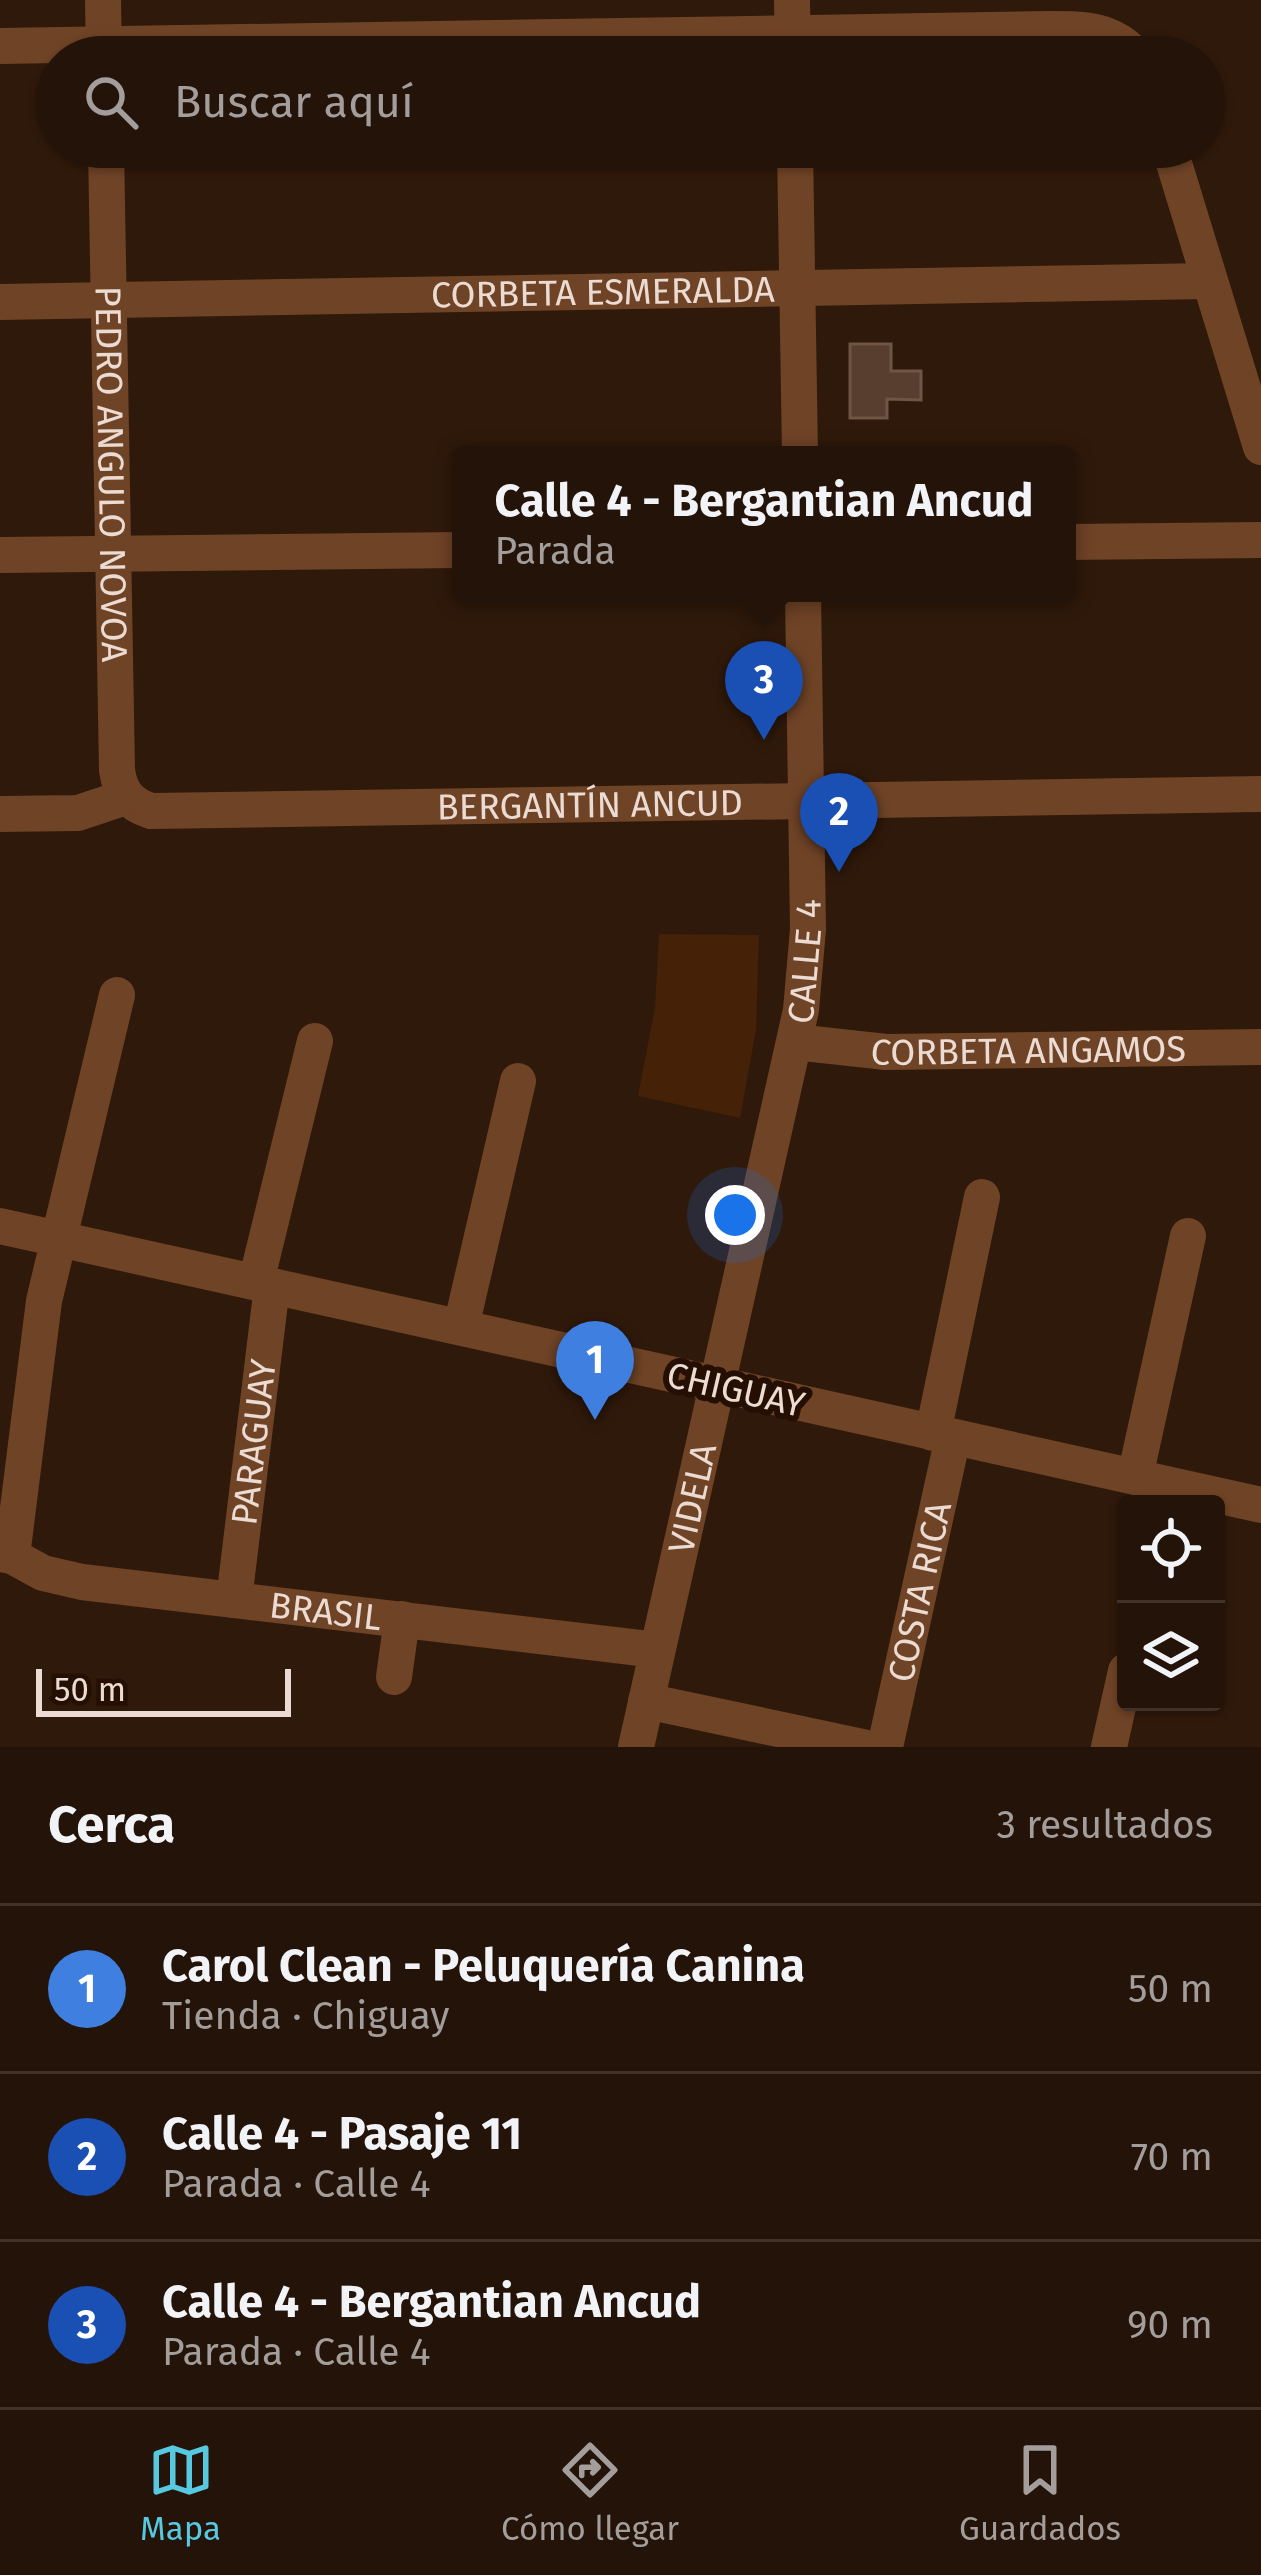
<!DOCTYPE html>
<html lang="es">
<head>
<meta charset="utf-8">
<style>
  :root { --surface:#231308; --page:#2f2016; --text:#f1f3f6; --muted:#a39e9c; --line:#403229; --accent:#56c9e0 }
  body { margin:0; font-family:"Fira Sans",sans-serif; background:var(--page); color:var(--text) }
  .controls { position:absolute; right:36px; bottom:36px; display:grid; overflow:hidden; border-radius:12px; box-shadow:0 3px 9px #0004 }
  .controls button { width:108px; height:108px; display:grid; place-items:center; padding:0; border:0; border-bottom:3px solid var(--line); background:var(--surface); color:var(--text); font:60px sans-serif }
  .scale { position:absolute; left:36px; bottom:30px; width:255px; box-sizing:border-box; padding-left:12px; border:6px solid #ebdbd2; border-top:0; font-size:33px; line-height:42px; white-space:nowrap; color:#ebdbd2; -webkit-text-stroke:9px #250f03; paint-order:stroke }
  .you { position:absolute; left:735px; top:1215px; width:42px; height:42px; margin:-30px; border:9px solid #fff; border-radius:50%; background:#1a73e8; box-shadow:0 0 0 18px #1a73e833 }
  .badge { display:grid; place-items:center; width:78px; height:78px; border-radius:50%; background:var(--accent); color:#fff; font-size:39px; font-weight:700 }
  .pin { position:absolute; translate:-50% -99px; filter:drop-shadow(0 3px 6px #0008) }
  .pin::after { content:''; position:absolute; top:63px; width:42px; height:36px; background:inherit; clip-path:polygon(0 0,100% 0,50% 100%) }
  .popup { position:absolute; left:452px; top:446px; width:624px; height:156px; box-sizing:border-box; display:grid; place-content:center; border-radius:12px; background:var(--surface); filter:drop-shadow(0 3px 9px #0005); font-size:39px; white-space:nowrap; color:var(--muted) }
  .popup b { font-size:45px; color:var(--text) }
  .popup::after { content:''; position:absolute; left:50%; top:100%; margin-left:-24px; border:24px solid transparent; border-top-color:var(--surface) }
  .list { margin:0; padding:0; list-style:none }
  h2 { display:flex; justify-content:space-between; align-items:center; height:156px; margin:0; padding:0 48px; font-size:51px }
  h2 small { font-size:39px; font-weight:400; color:var(--muted) }
  .list li { display:grid; grid-template-columns:78px 1fr auto; gap:36px; align-items:center; box-sizing:border-box; height:168px; padding:0 48px; border-top:3px solid var(--line) }
  .list b { display:block; font-size:45px; white-space:nowrap }
  .list p { margin:0; font-size:39px; white-space:nowrap; color:var(--muted) }
  .list em { font-size:39px; font-style:normal; color:var(--muted) }
  .icon { flex:none; width:66px; height:66px; fill:none; stroke:currentColor; stroke-width:2; stroke-linecap:round; stroke-linejoin:round }
  .map { position:relative; flex:none; width:1261px; height:1747px; overflow:hidden }
  .search { position:absolute; background:var(--surface); box-shadow:0 3px 9px #0004; left:36px; right:36px; top:36px; height:132px; display:flex; align-items:center; gap:30px; box-sizing:border-box; padding:0 42px; border-radius:66px; color:var(--muted); font-size:45px }
  .sheet { height:660px; background:var(--surface) }
  nav { display:flex; justify-content:space-around; align-items:center; box-sizing:border-box; height:168px; border-top:3px solid var(--line); background:var(--surface); font-size:33px; color:var(--muted) }
  nav a { display:grid; justify-items:center; gap:6px }
  nav .on { color:var(--accent) }
  .map>svg:first-child { display:block }
</style>
</head>
<body>
<div class="map">
<svg width="1261" height="1747" viewBox="0 0 1261 1747">
  <rect width="100%" height="100%" fill="#2f190a"/>
  <path fill="#442107" d="M659,934l100,1 -3,95 -16,88 -102,-22 17,-89z"/>
  <path fill="#573e2e" stroke="#6f5544" stroke-width="3" d="M850,344h41v27h30v29l-34,-1v19h-37z"/>
  <g fill="none" stroke-linecap="round" stroke-linejoin="round">
    <g stroke="#6f4326" stroke-width="36">
      <path d="M103,0l1,57"/>
      <path d="M0,46l1050,-17c36,0 62,0 87,28"/>
      <path id="s1" d="M106,147l11,623c3,22 12,34 34,41l1110,-17"/>
      <path d="M1169,147l92,300"/>
      <path id="s2" d="M0,302l1208,-21"/>
      <path d="M1067,542l194,-2"/>
      <path d="M0,555l461,-5"/>
      <path d="M0,814l78,-1 48,-16"/>
      <path id="s3" d="M795,1042l91,10 375,-5"/>
      <path d="M256,1282l59,-241"/>
      <path d="M461,1327l57,-246"/>
      <path d="M716,1384l545,121"/>
      <path d="M933,1433l49,-236"/>
      <path d="M1135,1477l53,-241"/>
      <path id="s4" d="M0,1554l12,2 31,17 39,9 575,68"/>
      <path d="M12,1556l32,-255 73,-306"/>
      <path id="s5" d="M234,1600l38,-314"/>
      <path d="M394,1677l8,-58"/>
      <path d="M646,1701l217,46"/>
      <path id="s6" d="M885,1747l68,-310"/>
      <path d="M1109,1747l17,-76"/>
    </g>
    <g stroke="#6f4326" stroke-width="36">
      <path d="M792,0l1,57"/>
      <path d="M795,147l5,308"/>
      <path d="M0,1226l716,158"/>
      <path id="s7" d="M636,1747l165,-737 7,-81 -5,-336"/>
    </g>
  </g>
  <g text-anchor="middle" stroke-width="12" stroke-linejoin="round" paint-order="stroke">
    <g font-size="36" fill="#ebdbd2" stroke="#250f03">
      <text dy="13" stroke="none"><textPath href="#s2" startOffset="603">CORBETA ESMERALDA</textPath></text>
      <text dy="13" stroke="none"><textPath href="#s1" startOffset="327">PEDRO ANGULO NOVOA</textPath></text>
      <text dy="13" stroke="none"><textPath href="#s1" startOffset="1119">BERGANTÍN ANCUD</textPath></text>
      <text dy="13" stroke="none"><textPath href="#s7" startOffset="804">CALLE 4</textPath></text>
      <text dy="13" stroke="none"><textPath href="#s3" startOffset="234">CORBETA ANGAMOS</textPath></text>
      <text transform="translate(736 1389) rotate(13)" y="13">CHIGUAY</text>
      <text dy="13" stroke="none"><textPath href="#s5" startOffset="159">PARAGUAY</textPath></text>
      <text dy="13" stroke="none"><textPath href="#s7" startOffset="255">VIDELA</textPath></text>
      <text dy="13" stroke="none"><textPath href="#s6" startOffset="159">COSTA RICA</textPath></text>
      <text dy="13" stroke="none"><textPath href="#s4" startOffset="333">BRASIL</textPath></text>
    </g>
  </g>
</svg>
<div class="controls">
<button><svg class="icon" aria-label="locate" viewBox="0 0 24 24"><circle cx="12" cy="12" r="6"/><path d="M12 2v4M12 18v4M2 12h4M18 12h4"/></svg></button>
<button><svg class="icon" aria-label="layers" viewBox="0 0 24 24"><path d="M12 4l9 5-9 5-9-5zM3 14l9 5 9-5"/></svg></button>
</div>
<div class="scale">50 m</div>
<div class="you"></div>
<div class="pin badge" style="left:595px;top:1420px;background:#3f7fe0">1</div>
<div class="pin badge" style="left:839px;top:872px;background:#1a4fb4">2</div>
<div class="pin badge" style="left:764px;top:740px;background:#1a4fb4">3</div>
<div class="popup"><b>Calle 4 - Bergantian Ancud</b>Parada</div>
<div class="search"><svg class="icon" aria-label="search" viewBox="0 0 24 24"><circle cx="10" cy="10" r="6"/><path d="M15 15l6 6"/></svg>Buscar aquí</div>
</div>
<section class="sheet">
<h2>Cerca<small>3 resultados</small></h2>
<ul class="list">
<li><span class="badge" style="background:#3f7fe0">1</span><div><b>Carol Clean - Peluquería Canina</b><p>Tienda · Chiguay</p></div><em>50 m</em></li>
<li><span class="badge" style="background:#1a4fb4">2</span><div><b>Calle 4 - Pasaje 11</b><p>Parada · Calle 4</p></div><em>70 m</em></li>
<li><span class="badge" style="background:#1a4fb4">3</span><div><b>Calle 4 - Bergantian Ancud</b><p>Parada · Calle 4</p></div><em>90 m</em></li>
</ul>
</section>
<nav>
<a class="on"><svg class="icon" aria-label="map" viewBox="0 0 24 24"><path d="M3 6l6-2 6 2 6-2v14l-6 2-6-2-6 2zM9 4v14M15 6v14"/></svg>Mapa</a>
<a><svg class="icon" aria-label="directions" viewBox="0 0 24 24"><path d="M12 3l9 9-9 9-9-9zM9 14v-3h6M13 9l2 2-2 2"/></svg>Cómo llegar</a>
<a><svg class="icon" aria-label="saved" viewBox="0 0 24 24"><path d="M7 4h10v16l-5-4-5 4z"/></svg>Guardados</a>
</nav>
</body>
</html>
